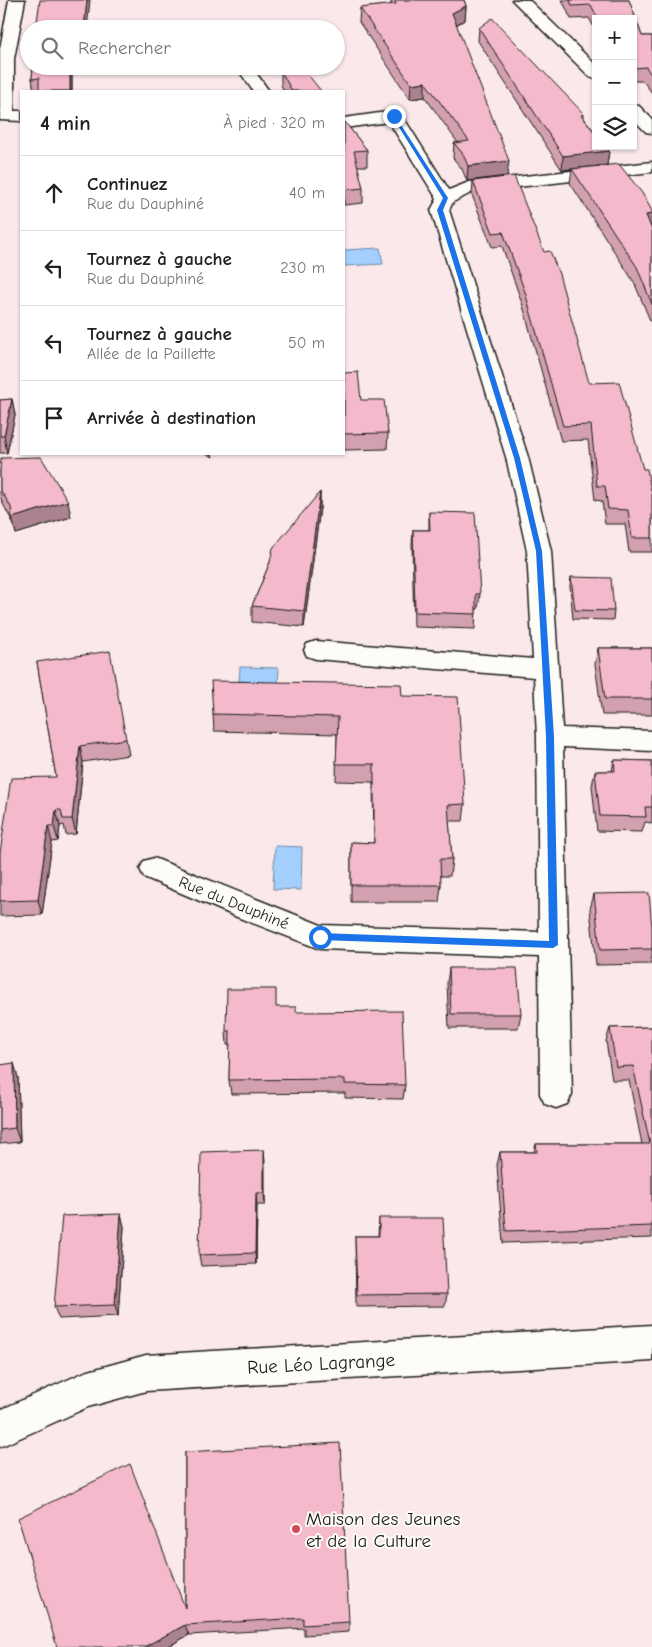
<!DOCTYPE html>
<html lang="fr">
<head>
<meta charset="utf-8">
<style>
  :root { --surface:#fff; --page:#f6f6f6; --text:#202124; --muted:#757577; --line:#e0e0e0 }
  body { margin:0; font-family:"Comic Neue",sans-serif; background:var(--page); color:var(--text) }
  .controls { position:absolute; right:15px; top:15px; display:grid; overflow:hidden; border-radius:0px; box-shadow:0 1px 4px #0004 }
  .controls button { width:45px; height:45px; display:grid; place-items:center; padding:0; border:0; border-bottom:1px solid var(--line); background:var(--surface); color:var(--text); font:25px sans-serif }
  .stop { position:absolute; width:15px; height:15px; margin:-11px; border:4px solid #1a73e8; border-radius:50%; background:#fff }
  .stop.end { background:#1a73e8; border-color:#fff; box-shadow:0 1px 5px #0008 }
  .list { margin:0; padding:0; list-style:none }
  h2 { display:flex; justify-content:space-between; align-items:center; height:65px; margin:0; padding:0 20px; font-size:21px }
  h2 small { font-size:16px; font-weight:400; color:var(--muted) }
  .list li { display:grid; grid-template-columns:32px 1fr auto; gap:15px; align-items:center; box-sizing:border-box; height:75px; padding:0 20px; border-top:1px solid var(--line) }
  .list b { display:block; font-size:19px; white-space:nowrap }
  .list p { margin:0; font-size:16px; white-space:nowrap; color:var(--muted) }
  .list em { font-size:16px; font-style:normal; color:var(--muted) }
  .icon { flex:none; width:28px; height:28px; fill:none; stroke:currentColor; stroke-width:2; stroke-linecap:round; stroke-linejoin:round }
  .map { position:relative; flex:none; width:652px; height:1647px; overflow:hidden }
  .search { position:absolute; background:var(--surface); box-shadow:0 1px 4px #0004; left:20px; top:20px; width:325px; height:55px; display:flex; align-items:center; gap:12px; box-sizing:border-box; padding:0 18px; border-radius:28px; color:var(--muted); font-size:19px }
  .panel { position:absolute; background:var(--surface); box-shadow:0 1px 4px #0004; left:20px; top:90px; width:325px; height:365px; border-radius:0px }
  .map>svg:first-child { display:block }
</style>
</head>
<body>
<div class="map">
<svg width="652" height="1647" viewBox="0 0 652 1647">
  <rect width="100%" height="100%" fill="#fae8ea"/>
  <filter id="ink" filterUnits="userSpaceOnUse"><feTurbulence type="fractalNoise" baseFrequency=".02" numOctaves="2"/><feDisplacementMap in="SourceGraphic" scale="10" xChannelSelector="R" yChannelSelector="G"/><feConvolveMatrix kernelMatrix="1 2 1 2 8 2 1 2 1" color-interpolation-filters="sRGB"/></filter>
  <g filter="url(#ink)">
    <path fill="#a3d0fe" stroke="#6d88a4" d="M380,248l3,16 -39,2v-16z
      M240,667l39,1 -1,15 -39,-2z
      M275,846l27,1 -1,43 -28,-1z"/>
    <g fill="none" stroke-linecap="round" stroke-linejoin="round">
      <g stroke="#1c1c1c" stroke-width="3">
        <path id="street" d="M9,0h16l-11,59v52h7v10l-21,-1v-71z
          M512,0h17l67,65v14l-6,-2z
          M232,66h19l18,25h-16l-11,-16z
          M633,105l6,1 13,13v14l-6,-1 -13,-13z
          M394,111l6,1 49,78 20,-8 183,-20v10l-179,20 -20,10 -4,8 79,247 23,94 11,177 90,3v20l-89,-4 9,347 -5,10 -11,4 -11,-4 -5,-10 -1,-137 -219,-8 -83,-32 -93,-40 -4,-8 4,-8 10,-3 167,67 218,7 -2,-195 -3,-60 -218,-18 -9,-3 -3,-6 3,-6 9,-3 217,18 -6,-108 -21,-94 -75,-247 6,-11 -48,-77 -45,6v-10z
          M652,1325v36l-506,30 -58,16 -88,40v-37l85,-38 61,-17z"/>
      </g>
      <use href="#street" fill="#fdfcf7" fill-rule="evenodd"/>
    </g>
    <path fill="#d2a0af" stroke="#1c1c1c" d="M390,0h74l2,6 -1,14 -9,5 51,151 -40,5 -5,-12 -9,-11 1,-15h4l-33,-46 -15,2 -51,-77 1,-14 32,-3z
      M562,0h67l13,36h10v57l-9,-12h-10v-62h-37v12l-7,-13 -18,1z
      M479,28l105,86v4l25,33 -2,14 -45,5 -84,-129z
      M33,66h39v25h-38l-2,-12z
      M281,71l40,20h-37l-3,-6z
      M344,121l23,29v16h-10l6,22v15l-19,2z
      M572,169l80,42 -1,17 1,1v96l-18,-43 -64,-99z
      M473,181l116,202 54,86 8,22h1v61h-23l-4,-28h-20l-3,-23 -7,-1 -7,-60 -27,1 -38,-135 -21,-60 -10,1 -20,-52z
      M344,373l17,27 27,33 -1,16 -43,1z
      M12,399l3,16 -8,38h-7v-53z
      M207,454h5l1,3z
      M0,469l71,48 -55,17 -3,-11 -11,-21 -2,-8z
      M320,492v16l-16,119 -52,-5v-16l18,-44z
      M429,512l51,82 -2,15h-2l-1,20 -61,-2 -2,-82 1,-15h16z
      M571,577l43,34 -1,9 -40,-1 -3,-33z
      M598,648h54v67h-50l-7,-51z
      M37,662l89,77 3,16 -46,7 -7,72 -10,1 -2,-10 -4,1 -2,15 -6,1 -10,73 -42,1v-63l56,-76z
      M402,696l63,108 -2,17h-14l3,38 -2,17h-10l1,9 -2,17h-88v-60l23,1 -1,-61 -37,-1 1,-47 -123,-3 -1,-17z
      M614,760l38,1v62l-7,-1 -3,10 -45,-1 -5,-45 3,-15h17z
      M594,894l58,34v28l-2,8 -54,1 -6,-56z
      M449,968l72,46 -3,14h-69l-2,-45z
      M296,1012l109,73 -2,14 -58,-1v-5l-114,1 -2,-14 1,-35h-3l-1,-14z
      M652,1027v211l-149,5 -6,-78 3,-13h34l2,-8h106l-13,-64h-17l-6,-39 4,-13z
      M0,1065l18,12 2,65 -20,2z
      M264,1150l1,55h-8l-1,59 -55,2 -2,-11z
      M121,1214l3,13 -6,89 -59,3 -5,-12z
      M379,1218l68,76 -2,12 -89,1 -1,-71h23z
      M185,1452l164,170v10l-45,3v-7l-115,7 -22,12 18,-39z"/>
    <path fill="#ab828f" stroke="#1c1c1c" d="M87,0h3l-3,29h-3z
      M466,6l-1,14 -14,7 1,-14z
      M70,66h2v25h-2z
      M425,82v15l-15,2 1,-15z
      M609,151l-2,14 -45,5 1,-14z
      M509,161l-2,15 -40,5 1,-15z
      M652,214v9l-1,5 -5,-13z
      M12,399l3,16 -8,38 -3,-17z
      M320,492v16l-16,119v-16z
      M68,501l3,16 -55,17 -4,-16z
      M80,746l3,16 -7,72 -4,-15z
      M56,810l4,16 -2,15 -4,-15z
      M48,826l4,16 -10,73 -4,-15z
      M14,1063l4,14 2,65 -5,-14z
      M264,1150l1,12v43l-1,-12z
      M256,1193l1,12 -1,59 -1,-11z
      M121,1214l3,13 -6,89 -3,-11z
      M185,1625l4,10 -22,12h-23z"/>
    <path fill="#f4bacc" stroke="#1c1c1c" d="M40,0h47l-3,29h-48z
      M395,0h69l2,6 -14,7 57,148 -41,5 -5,-12 -9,-11 15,-2 -44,-59 -14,2 -51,-76 36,-4z
      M570,0h59l13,36h10v40l-6,-9 -10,1 -3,-4v-45h-35l-7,-14 -19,1z
      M492,18l92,96 -3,1 15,19v12h10l3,5 -46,5 -84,-128z
      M33,66h37v25h-31v-13l-7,1z
      M287,66h14l20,25h-29l-11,-20z
      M344,121l23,29 -13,1 9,37 -19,2z
      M619,164l23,29 10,18v3l-6,1 6,15v74l-15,-37 -65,-98z
      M514,176l30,76 6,-1 9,23 30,109 30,-1 24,87h4l4,22h1v47h-20l-4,-28 -20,-1 -3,-23h-8l-6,-61 -28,1 -38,-134 -22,-60 -10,1 -20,-52z
      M358,372l3,28h23l4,33 -44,1v-61z
      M12,399l-8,37h-4v-36z
      M41,457l27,44 -56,17 -1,-11 -11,-18v-20l1,-11z
      M320,492l-16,119 -52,-5 18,-44 3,-14z
      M429,512l46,1 5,81h-4v20l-61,-2 -2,-82h17z
      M571,577l40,1 3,33 -39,-1z
      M598,648h54v51h-47z
      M110,651l16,88 -46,7 -8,73h-9l-2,-9h-5l-2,16h-6l-10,74 -38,1v-48l11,-75 45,-1 -19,-115z
      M211,681l190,3 1,12 56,1 7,107 -17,1 4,54h-12l1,26h-90v-43l23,1v-79h-38l2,-47 -125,-3z
      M614,760l38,1v46h-7l1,10 -46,-1 -5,-45h20z
      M649,893l3,35v21l-52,1 -6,-56z
      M449,968h68l4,46h-70z
      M227,989h49v18h20v5l106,-1 3,74 -60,-1v-5l-116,1 1,-49h-4z
      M652,1027v199l-146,5 -6,-79h37l-1,-8h114l-17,-78 -17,1 -6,-39z
      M14,1063l1,65 -15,2v-65z
      M264,1150v43h-8l-1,60 -56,2 2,-103z
      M121,1214l-6,91 -61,2 8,-91z
      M379,1218h64l4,76 -90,1 -2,-59h24z
      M340,1443l9,179 -46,3v-7l-118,7 -41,22h-87l-39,-129 112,-54 55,144v-156z"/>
  </g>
  <path fill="#1a73e8" d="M394,114l54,84 -5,12 77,248 22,93 12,186 4,208 -5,3 -233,-8 -4,-3 4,-4 229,8 -3,-204 -10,-186 -22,-93 -77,-248 6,-12 -51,-82z"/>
  <circle fill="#d1495b" stroke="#fdfcf7" stroke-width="2" cx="296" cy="1529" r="5"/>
  <g text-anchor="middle" stroke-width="4" stroke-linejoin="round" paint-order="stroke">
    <g font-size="16" fill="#1c1c1c" stroke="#fdfcf7">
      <text transform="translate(234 902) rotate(22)" y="6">Rue du Dauphiné</text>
    </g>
    <g font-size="19" fill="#1c1c1c" stroke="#fdfcf7">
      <text transform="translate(321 1363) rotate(-3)" y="7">Rue Léo Lagrange</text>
    </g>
    <g font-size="19" fill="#1c1c1c" stroke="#fdfcf7" text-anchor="start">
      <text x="306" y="1525">Maison des Jeunes<tspan x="306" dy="22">et de la Culture</tspan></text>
    </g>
  </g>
</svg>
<div class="controls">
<button>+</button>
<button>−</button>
<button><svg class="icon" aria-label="layers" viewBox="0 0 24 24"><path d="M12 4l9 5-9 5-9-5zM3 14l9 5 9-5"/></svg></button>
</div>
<div class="stop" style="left:320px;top:937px"></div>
<div class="stop end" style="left:394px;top:116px"></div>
<div class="search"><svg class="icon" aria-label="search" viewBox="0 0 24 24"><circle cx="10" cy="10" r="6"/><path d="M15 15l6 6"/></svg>Rechercher</div>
<section class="panel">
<h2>4 min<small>À pied · 320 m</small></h2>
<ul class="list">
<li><svg class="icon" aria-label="ahead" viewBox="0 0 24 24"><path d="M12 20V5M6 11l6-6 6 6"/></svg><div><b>Continuez</b><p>Rue du Dauphiné</p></div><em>40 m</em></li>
<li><svg class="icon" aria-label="left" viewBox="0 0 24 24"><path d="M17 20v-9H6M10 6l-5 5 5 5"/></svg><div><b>Tournez à gauche</b><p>Rue du Dauphiné</p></div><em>230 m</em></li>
<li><svg class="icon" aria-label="left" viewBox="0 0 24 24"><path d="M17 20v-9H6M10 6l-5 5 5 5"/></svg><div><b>Tournez à gauche</b><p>Allée de la Paillette</p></div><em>50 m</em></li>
<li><svg class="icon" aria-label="arrive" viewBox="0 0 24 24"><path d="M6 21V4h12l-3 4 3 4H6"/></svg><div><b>Arrivée à destination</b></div></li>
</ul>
</section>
</div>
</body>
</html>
